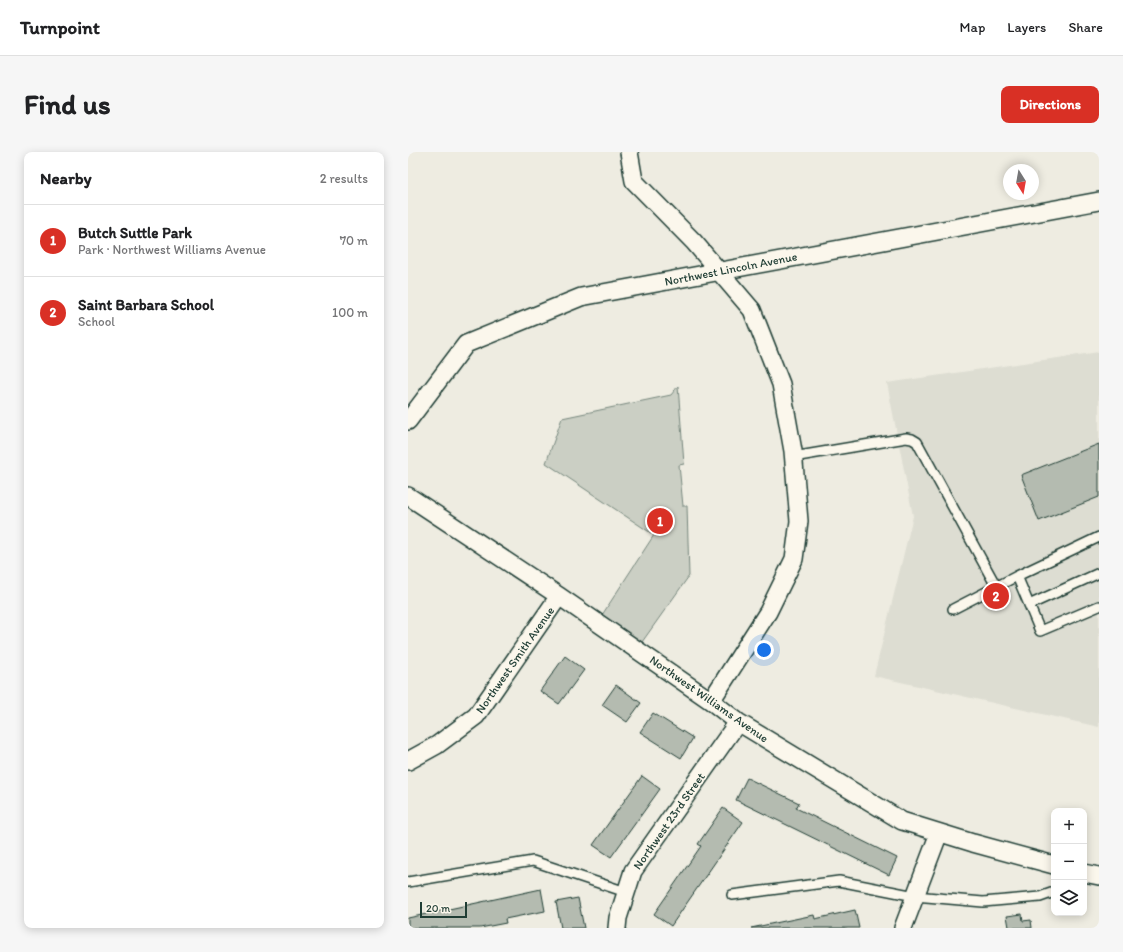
<!DOCTYPE html>
<html lang="en">
<head>
<meta charset="utf-8">
<style>
  :root { --surface:#fff; --page:#f6f6f6; --text:#202124; --muted:#757577; --line:#e0e0e0; --accent:#d93025 }
  body { margin:0; font-family:Itim,sans-serif; background:var(--page); color:var(--text) }
  .controls { position:absolute; right:12px; bottom:12px; display:grid; overflow:hidden; border-radius:8px; box-shadow:0 2px 10px #0003 }
  .controls button { width:36px; height:36px; display:grid; place-items:center; padding:0; border:0; border-bottom:1px solid var(--line); background:var(--surface); color:var(--text); font:20px sans-serif }
  .compass { position:absolute; left:595px; top:12px; width:36px; height:36px; border-radius:50%; background:var(--surface); box-shadow:0 2px 10px #0003; rotate:169deg }
  .scale { position:absolute; left:12px; bottom:10px; width:47px; box-sizing:border-box; padding-left:4px; border:2px solid #1f3d34; border-top:0; font-size:11px; line-height:14px; white-space:nowrap; color:#1f3d34; -webkit-text-stroke:3px #fbf7ec; paint-order:stroke }
  .you { position:absolute; left:356px; top:498px; width:14px; height:14px; margin:-10px; border:3px solid #fff; border-radius:50%; background:#1a73e8; box-shadow:0 0 0 6px #1a73e833 }
  .badge { display:grid; place-items:center; width:26px; height:26px; border-radius:50%; background:var(--accent); color:#fff; font-size:13px; font-weight:700 }
  .pin { position:absolute; translate:-50% -50%; border:2px solid #fff; box-shadow:0 1px 4px #0006 }
  .list { margin:0; padding:0; list-style:none }
  h2 { display:flex; justify-content:space-between; align-items:center; height:52px; margin:0; padding:0 16px; font-size:17px }
  h2 small { font-size:13px; font-weight:400; color:var(--muted) }
  .list li { display:grid; grid-template-columns:26px 1fr auto; gap:12px; align-items:center; box-sizing:border-box; height:72px; padding:0 16px; border-top:1px solid var(--line) }
  .list b { display:block; font-size:15px; white-space:nowrap }
  .list p { margin:0; font-size:13px; white-space:nowrap; color:var(--muted) }
  .list em { font-size:13px; font-style:normal; color:var(--muted) }
  .icon { flex:none; width:22px; height:22px; fill:none; stroke:currentColor; stroke-width:2; stroke-linecap:round; stroke-linejoin:round }
  .map { position:relative; flex:none; width:691px; height:776px; overflow:hidden; border-radius:8px }
  header { display:flex; align-items:center; gap:24px; box-sizing:border-box; height:56px; padding:0 20px; background:var(--surface); border-bottom:1px solid var(--line) }
  header strong { font-size:19px }
  nav { display:flex; gap:22px; margin-inline-start:auto; font-size:14px }
  .intro { display:flex; align-items:center; justify-content:space-between; box-sizing:border-box; height:96px; padding:0 24px }
  h1 { margin:0; font-size:28px }
  .button { padding:10px 18px; border-radius:8px; background:var(--accent); color:#fff; font-size:14px; font-weight:700 }
  main { display:flex; gap:24px; padding:0 24px }
  aside { flex:1; background:var(--surface); border-radius:8px; box-shadow:0 2px 10px #0003 }
  .map>svg:first-child { display:block }
</style>
</head>
<body>
<header>
<strong>Turnpoint</strong>
<nav><a>Map</a><a>Layers</a><a>Share</a></nav>
</header>
<div class="intro"><h1>Find us</h1><a class="button">Directions</a></div>
<main>
<aside>
<h2>Nearby<small>2 results</small></h2>
<ul class="list">
<li><span class="badge">1</span><div><b>Butch Suttle Park</b><p>Park · Northwest Williams Avenue</p></div><em>70 m</em></li>
<li><span class="badge">2</span><div><b>Saint Barbara School</b><p>School</p></div><em>100 m</em></li>
</ul>
</aside>
<div class="map">
<svg width="691" height="776" viewBox="0 0 691 776">
  <rect width="100%" height="100%" fill="#eeece1"/>
  <filter id="ink" filterUnits="userSpaceOnUse"><feTurbulence type="fractalNoise" baseFrequency=".025" numOctaves="2"/><feDisplacementMap in="SourceGraphic" scale="8" xChannelSelector="R" yChannelSelector="G"/><feConvolveMatrix kernelMatrix="1 2 1 2 8 2 1 2 1" color-interpolation-filters="sRGB"/></filter>
  <g filter="url(#ink)">
    <path fill="#ddddd2" d="M691,200v375l-225,-51 39,-160 -26,-133z"/>
    <path fill="#cbcfc4" stroke="#75867c" d="M270,234l6,78 -5,1 4,41h4l2,70 -47,66 -40,-27 52,-80 -108,-72 16,-45 109,-23z"/>
    <path fill="#b4bbb0" stroke="#1f3d34" d="M691,292v53l-60,24 -18,-46z
      M157,504l19,14 -25,34 -19,-13z
      M208,533l25,18 -14,19 -25,-17z
      M245,561l40,25 -12,20 -41,-26z
      M234,624l18,13 -49,68 -18,-12z
      M339,626l52,25 -3,5 101,50 -8,17 -153,-75z
      M315,656l20,14 -72,104 -17,-12 47,-68 -3,-2z
      M133,737l4,22 -40,8 1,4 -26,5h-72v-10z
      M170,746l6,30h-23l-5,-26z
      M447,758l4,18h-108l63,-13 1,4z
      M614,762l1,7 8,-1 1,8h-26l3,-1 -2,-11z"/>
    <g fill="none" stroke-linecap="round" stroke-linejoin="round">
      <g stroke="#1f3d34" stroke-width="12">
        <path id="service" d="M385,305l113,-19 6,1 5,3 79,144
          M691,385l-82,39 23,55 59,-25
          M621,453l70,-32
          M545,457l64,-33
          M0,730l125,-21 93,31
          M324,743l107,-14 76,15 68,6 57,-5 14,-5"/>
      </g>
      <g stroke="#1f3d34" stroke-width="20">
        <path id="minor" d="M221,0l5,29 60,61 58,68 29,74 12,67 6,70 -5,38 -26,53 -57,89
          M0,269l58,-77 115,-47 518,-96
          M0,344l151,100 152,105 27,21 164,99 71,22 81,22
          M0,609l29,-16 39,-29 83,-120
          M676,721l15,3
          M209,776l1,-10 15,-47 105,-149
          M495,776l36,-95"/>
      </g>
      <use href="#service" stroke="#fbf7ec" stroke-width="9"/>
      <use href="#minor" stroke="#fbf7ec" stroke-width="17"/>
    </g>
  </g>
  <g text-anchor="middle" stroke-width="3.5" stroke-linejoin="round" paint-order="stroke">
    <g font-size="12" fill="#1f3d34" stroke="#fbf7ec">
      <text transform="translate(323 117) rotate(-11)" y="4">Northwest Lincoln Avenue</text>
      <text transform="translate(107 508) rotate(-55)" y="4">Northwest Smith Avenue</text>
      <text transform="translate(301 547) rotate(35)" y="4">Northwest Williams Avenue</text>
      <text transform="translate(261 669) rotate(-55)" y="4">Northwest 23rd Street</text>
    </g>
  </g>
</svg>
<div class="controls">
<button>+</button>
<button>−</button>
<button><svg class="icon" aria-label="layers" viewBox="0 0 24 24"><path d="M12 4l9 5-9 5-9-5zM3 14l9 5 9-5"/></svg></button>
</div>
<svg class="compass" viewBox="-18 -18 36 36"><path d="M0-13l5 13h-10z" fill="#e53935"/><path d="M0 13l5-13h-10z" fill="#757577"/></svg>
<div class="scale">20 m</div>
<div class="you"></div>
<div class="pin badge" style="left:252px;top:369px">1</div>
<div class="pin badge" style="left:588px;top:444px">2</div>
</div>
</main>
</body>
</html>
